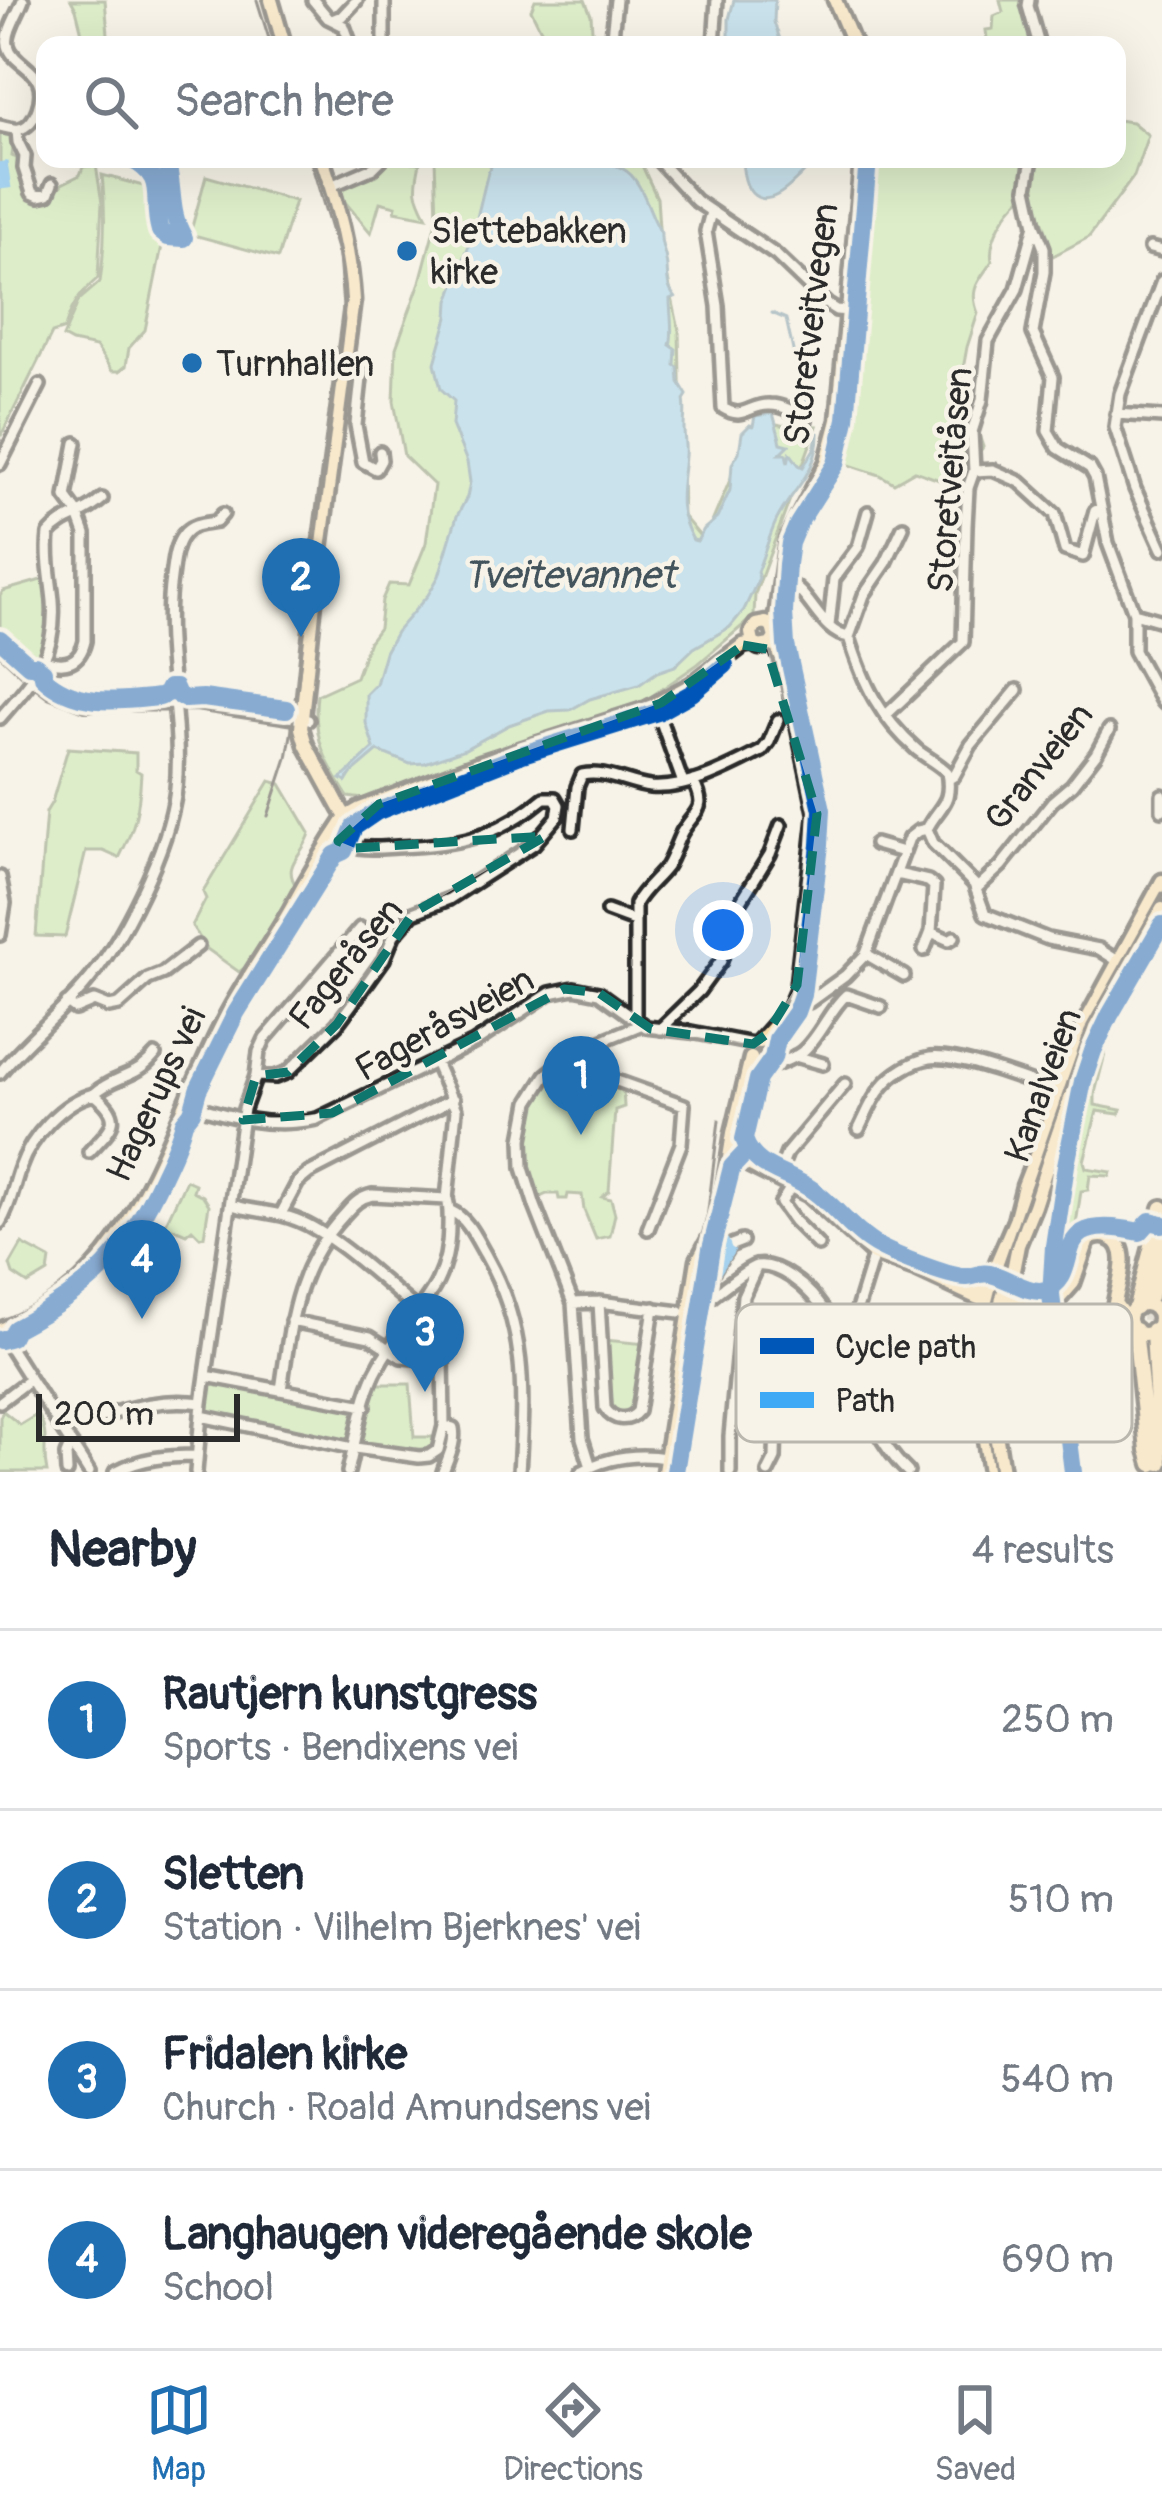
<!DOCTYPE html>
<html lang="en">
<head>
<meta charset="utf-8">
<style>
  :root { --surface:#fff; --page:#f2f2f3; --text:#1f2937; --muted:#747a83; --line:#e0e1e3; --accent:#1f6fb2 }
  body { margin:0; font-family:Pangolin,sans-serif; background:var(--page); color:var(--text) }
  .scale { position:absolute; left:36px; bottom:30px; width:204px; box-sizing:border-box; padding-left:12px; border:6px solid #2b2b2b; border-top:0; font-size:33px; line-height:42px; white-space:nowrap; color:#2b2b2b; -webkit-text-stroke:9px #f7f3e8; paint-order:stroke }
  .you { position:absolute; left:723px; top:930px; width:42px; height:42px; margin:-30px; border:9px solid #fff; border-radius:50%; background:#1a73e8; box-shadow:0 0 0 18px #1a73e833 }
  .badge { display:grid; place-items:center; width:78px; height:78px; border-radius:50%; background:var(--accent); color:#fff; font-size:39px; font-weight:700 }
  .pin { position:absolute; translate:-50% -99px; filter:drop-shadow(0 3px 6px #0008) }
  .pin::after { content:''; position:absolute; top:63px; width:42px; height:36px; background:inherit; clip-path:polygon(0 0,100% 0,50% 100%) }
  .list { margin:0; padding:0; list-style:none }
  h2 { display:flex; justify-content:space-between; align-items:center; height:156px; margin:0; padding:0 48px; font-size:51px }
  h2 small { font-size:39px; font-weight:400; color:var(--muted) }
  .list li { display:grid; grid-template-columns:78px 1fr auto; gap:36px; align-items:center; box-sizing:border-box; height:180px; padding:0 48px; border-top:3px solid var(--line) }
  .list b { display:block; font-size:45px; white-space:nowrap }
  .list p { margin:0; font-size:39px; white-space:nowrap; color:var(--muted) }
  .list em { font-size:39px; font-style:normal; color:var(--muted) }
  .icon { flex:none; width:66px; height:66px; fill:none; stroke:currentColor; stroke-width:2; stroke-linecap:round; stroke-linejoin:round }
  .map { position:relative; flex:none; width:1162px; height:1472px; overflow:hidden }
  .search { position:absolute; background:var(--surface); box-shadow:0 12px 48px #0002; left:36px; right:36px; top:36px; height:132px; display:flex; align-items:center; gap:30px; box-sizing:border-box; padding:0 42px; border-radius:24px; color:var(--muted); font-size:45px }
  .sheet { height:876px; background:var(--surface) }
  nav { display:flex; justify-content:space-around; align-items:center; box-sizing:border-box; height:168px; border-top:3px solid var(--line); background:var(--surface); font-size:33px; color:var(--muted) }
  nav a { display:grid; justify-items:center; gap:6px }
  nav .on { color:var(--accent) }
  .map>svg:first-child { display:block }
</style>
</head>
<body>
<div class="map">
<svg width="1162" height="1472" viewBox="0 0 1162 1472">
  <rect width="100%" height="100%" fill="#f7f3e8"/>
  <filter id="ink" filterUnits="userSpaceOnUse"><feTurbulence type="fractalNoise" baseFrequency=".00833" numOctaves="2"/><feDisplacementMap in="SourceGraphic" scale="24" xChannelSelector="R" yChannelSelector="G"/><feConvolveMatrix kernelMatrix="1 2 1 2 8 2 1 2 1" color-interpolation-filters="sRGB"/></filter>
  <g filter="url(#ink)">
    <path fill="#bde7a4" stroke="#748968" stroke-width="3" d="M71,0h34l4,45h-24l-9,-36z
      M535,0h50l6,15 2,30h-50l2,-7 -14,-28z
      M1000,0h31l-11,7 8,12 8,26h-39l-1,-3 -9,-2 -1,-10 7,-1 1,-13 9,-4z
      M1117,120l15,2 16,13 -14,41 -45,61 -38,20 -3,-20 -17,-50 4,-28h82z
      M0,130l8,4 6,7 -2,15 10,4 5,26 18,12 9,-4 8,-10 18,-9 3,-8 13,-2 6,38 -4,75c-17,15 -28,28 -33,51l-13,4 -52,105z
      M134,159h25l10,31 -1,26 -23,114 -16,18 -3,18 -6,5h-8l-16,-24 -24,-5 -9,-5 16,-37 21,-18c5,-35 6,-72 2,-107l45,12 6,-5c-1,-13 -8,-18 -19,-23z
      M387,159l33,4c-6,26 -5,31 7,54l-32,-6 1,-5 -16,-4 -9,31 -26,-31 -3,-9 4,-9 35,-15z
      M435,159h204l18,39 3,44 19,88 4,186 21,25 52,-122 25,6 36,1 -62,168 -1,22 -56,48 -56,39 -145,50 -126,47 -23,-3c-22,-34 -36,-61 -31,-102l39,-18 13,-36 10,-13 3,-28 7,-16 20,1 17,-42 8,-58 -30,-29 -10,-55 2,-53 24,-66 17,-64z
      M869,159h162l-6,9 -2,28c-17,15 -35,42 -31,65 -12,19 -24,27 -14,52l-11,34 -8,44 -6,2 -2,11 24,3 1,19 7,21c-10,13 -9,30 -22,41l-46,-17 -21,12 -14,-8 -40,-13 3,-10z
      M206,176l89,25 -17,57 -88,-24z
      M48,578l2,48 -15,48 -35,-32v-46l3,-5z
      M68,748l68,5v17l5,3c-2,37 -5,52 -22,85l-16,-7h-17l-21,86 -29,-1 10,-124 6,-10z
      M270,781l11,3 29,49c-5,21 -30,31 -13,54l-50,79 -8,6 -32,-23 -15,-23 14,-27 -3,-7z
      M1104,1051l1,3 -10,39v12l26,5 -2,4 -22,-3 -13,50 2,7 25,4 -1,4 -20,-1 -2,15 -7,1 -6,40 -8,12 -10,28 -9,12 3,-25h8l12,-93 4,-6 13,-68z
      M572,1059l5,1c14,13 25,29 46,29l1,18 -9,3 -6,81 -7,6 9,2 4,15 -5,22 -14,3 -12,-29 -2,-15 -14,-1 -1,5h-8l-1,-5h-11l-11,5c-11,-38 -19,-90 13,-122 6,-7 16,-12 23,-18z
      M186,1180l9,4 -2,7 10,5 6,9 -5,31 -4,1 -8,-8 -6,5 -21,-9z
      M22,1244l28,15 -2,13 -20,12 -15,-10 -3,-9z
      M604,1340l43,4 -10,59 -5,10 -17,1 -6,-5z
      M211,1381l149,28 -8,33 -145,-30z
      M376,1384h34l4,53h23l-3,12c-23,8 -51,1 -74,-6z
      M3,1411l17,14 18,-11c13,25 3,32 9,58h-47v-55z"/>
    <path fill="#91cff2" stroke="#688da2" stroke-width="3" d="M734,0h41l-1,22 8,23h-53v-26z
      M495,159c36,0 110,-10 136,16 14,15 19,40 30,58 -1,12 3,15 5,27 3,15 -1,26 9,37l-5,2c0,15 4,34 0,46l6,4 -1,16 3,2 1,15 8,13 -3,5c2,10 0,17 0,28 0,9 2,20 1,28 -3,35 -10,51 8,84l4,1 7,-12 13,-11 13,-28 2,-26 7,-12 3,-19 8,-8 3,1 2,-10 18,-3 8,30 8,2 -9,9h6l2,9 2,-10 9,12 4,2 11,-18 4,-17c1,44 -30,59 -44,94 -6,15 -11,31 -17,46l2,6 -15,32 -14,17 -36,21 -19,18 -18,6 -18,13 -49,14 -20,11 -21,1 -40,14 -44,24 -40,14 -15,1 -32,-13 -27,23 -5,8 -5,-3 33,-31 -8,-25v-29l10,-10 9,-32 11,-20 32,-37 11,-19 18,-60 10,-19 3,-15 -3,-20 -15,-37 2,-24 -13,-12 -6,-26 13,-46 1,-16 24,-67 15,-62z
      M742,159h72c-4,9 -11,14 -19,22 -30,30 -51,21 -53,-22z"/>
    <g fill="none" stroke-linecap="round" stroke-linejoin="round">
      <path stroke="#688da2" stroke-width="3" d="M772,313l14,6 14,63 9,24"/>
      <path stroke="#cecbc2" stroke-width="14" stroke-dasharray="14 7" stroke-linecap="butt" d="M1148,1341l2,-44"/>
      <g stroke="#2b2b2b" stroke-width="18">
        <path id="minor" d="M313,0l15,18 16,8 7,19
          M1029,0l-1,6 11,39
          M332,20l10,-4 15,-16
          M384,45v-45
          M611,45l5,-45
          M714,45l3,-45
          M0,126c4,1 15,4 19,3 17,-3 27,-34 19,-49 -7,-13 -27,-20 -30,-35 -3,-13 11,-33 15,-45
          M17,130l1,12 7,14 -1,12 8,25 7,3 9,-2 4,-10
          M657,159l39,42 80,54 52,50 8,5 13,1
          M1032,159l-5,29 8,37 9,23v24l-11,61 20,44 -5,54 10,17 32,20 5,9 13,66 26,70 28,8
          M331,186l42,-18 9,-9
          M711,212l-5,19 12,75 5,102c21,13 26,-4 47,-3 14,0 26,8 36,15
          M1150,248l12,3
          M1162,281l-42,113 -5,33 20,62 27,60
          M345,361l11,1 6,7 -6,56 7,37 13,7 5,-9 -1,-8
          M1116,414l46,3
          M0,464l40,-79
          M974,471l19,-1 27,12 35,32 10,36 18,6 12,-45 6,-3
          M786,581c25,12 35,52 63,56 15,48 30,79 68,113 10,8 21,13 30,22 6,33 -8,33 -20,57l6,14 41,41 11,30 63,25 51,10 19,12
          M1134,613v38l28,51
          M829,626l5,-47 24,-32 10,-35
          M849,637l15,-42 22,-32 17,-36
          M0,645l35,33 17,13 34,13 110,-1 112,17
          M45,660c20,7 35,3 40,-19v-107l-8,-22 -11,-15 10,-54
          M655,705l28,78
          M886,715l77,-73 3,-116 2,-38 6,-17 -2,-39 10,-32 6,-59 29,-52 18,-64
          M0,718c34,-39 57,-62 53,-117 -2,-22 -7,-45 -4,-67 15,-18 34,-17 53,-35
          M949,779l5,-3 17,-31 46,-55
          M1162,795v15
          M573,829l4,-42 5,-12c23,-5 45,9 68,12 38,3 79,-19 112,-36l7,-9 9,-22
          M875,844l28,8
          M897,874l31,7 6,5 -3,46 -7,18
          M0,877l5,26 -5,32
          M976,889l25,-23 51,-64 20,-17 24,-31 13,-24
          M607,911l27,10
          M931,932l18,8 5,-3
          M866,954l38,22
          M809,1002l36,-26 21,-22 43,-116 9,-7 9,-2
          M67,1003l8,6 19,-8 15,6 10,-2 29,-26 15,-6 35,-27
          M635,1020v-116c8,-15 21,-24 31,-37 7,-11 10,-24 16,-35 14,-23 26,-22 11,-51
          M660,1029l39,-38 22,-30 17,-55 32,-52 11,-29
          M576,1051l38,29 70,25 -3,39 -33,85
          M795,1056l28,8
          M764,1070c11,-6 28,-10 38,-18 18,-15 27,-42 44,-57l35,12
          M0,1073c24,-31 57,-56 83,-86 39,-44 86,-139 93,-198 7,-70 -15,-140 -5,-211 2,-14 3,-32 12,-43 9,-11 20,-11 33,-13l7,-8
          M256,1076l19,1 13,-5 49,-48 15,-20 32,-45 10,-24 19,-22 36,-14 85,-55 23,-27 2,-12 -4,-7h-11c-48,40 -86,47 -147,49 -23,1 -43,4 -63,-9
          M94,1094c19,-18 43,-16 61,-39
          M185,1103c45,14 84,26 132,16l157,-76 76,-50 24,-5 25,5 47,34 45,5 62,12
          M859,1129c7,-14 13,-30 23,-42 10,-13 31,-26 48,-29 28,-4 99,24 128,34
          M777,1178l10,-25 58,-69
          M792,1185l-11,18 13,18 24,24
          M232,1205c21,7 44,6 65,15 40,16 87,63 122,91
          M451,1211c17,8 24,26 34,43 42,74 39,135 34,218
          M281,1214l17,-32 11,-9 144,-74
          M0,1223c11,-18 13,-36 20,-55 10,-30 43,-67 74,-74 32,25 17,34 -5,58
          M705,1284l24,-38 13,-5
          M599,1302l6,106c8,13 24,14 33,3l16,-103
          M573,1303l26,-1 81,10
          M689,1314c13,-9 55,-45 67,-48 13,-2 25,4 35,11 48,32 53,85 76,134 10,22 23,44 41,61
          M1158,1315l4,5
          M291,1321l79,16 31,20 42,3
          M0,1332l89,140
          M841,1341l10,-12 23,-75
          M736,1371l41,8 -2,79 -7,14
          M206,1376l159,30
          M281,1390c10,-67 13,-121 62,-174 9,-10 15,-18 29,-21l75,4
          M0,1402l30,-23
          M201,1416l147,31 71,10 10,-1 9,-6 6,-24
          M99,1418c35,-12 65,-20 103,-15
          M591,1467l-9,-29 -9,-135 -38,-97 -12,-38 -1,-29 7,-37 17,-27 30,-24 64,-26
          M67,1472l-1,-17 5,-12
          M115,1472c26,-14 52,-16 82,-16
          M196,1472l6,-69 42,-294 12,-33 3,-24 6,-13 95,-111
          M348,1472c8,-32 13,-69 27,-99 28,-58 74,-74 74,-147 0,-10 1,-17 -2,-27l9,-89 -21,-48
          M443,1472c5,-15 13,-28 10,-44l-9,-2 -1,-70 8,-30
          M581,1472c27,-15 55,-19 85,-14
          M730,1472v-36l13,-140 14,-30"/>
      </g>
      <g stroke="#2b2b2b" stroke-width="21">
        <path id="major" d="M271,0l13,45
          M835,0l19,45
          M322,159c16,47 28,91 31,141l-35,264 -17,164 5,17 35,64 5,8 6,2
          M774,631l13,-91 40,-78 11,-42 24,-261
          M759,1042l17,-19
          M771,1051l26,-60 20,-177 -30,-142 -13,-32
          M753,1085l11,-23
          M733,1133l1,17 6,10 68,34 66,60 44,16 67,31 20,6 24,2 29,-9 15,-17 15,-43
          M1082,1244c9,-6 17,-11 28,-6 23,9 8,47 5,65l15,20
          M948,1277c27,9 75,28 102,19
          M1129 1319a15 15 0 1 1 30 0a15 15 0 1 1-30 0Z
          M0,1330c136,-46 165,-197 224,-309 19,-38 45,-73 66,-110 17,-32 36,-64 56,-94l14,-8 120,-46 167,-54 44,-24 52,-40 10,-2 6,4 11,-2 5,-7 -3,-11 -6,-4 -10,2 -5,8 2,10
          M664,1472l34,-212 13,-24 13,-47 9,-56 18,-75
          M990,1472l-8,-51 -2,-50 2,-54 10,-43 23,-53 9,-35 32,-82 6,-27 22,-52 78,-144
          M1002,1472l-8,-52 -2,-42 26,-133 16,-39 32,-99 11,-23 17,-54 17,-35 51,-86"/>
      </g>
      <g stroke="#2b2b2b" stroke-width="22">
        <path id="highway" d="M1150,1297l12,-57
          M1136,1307l26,-99
          M1135,1330l13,120 4,14
          M1153,1330l7,133"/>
      </g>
      <use href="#minor" stroke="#f7f3e8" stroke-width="9"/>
      <use href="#major" stroke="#f9deab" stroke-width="12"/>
      <use href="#highway" stroke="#f9deab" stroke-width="14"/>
      <path stroke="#2b2b2b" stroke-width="3" d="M257,0l14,45
        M268,816l19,-58 5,-29 52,-409 -5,-64 -29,-97
        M668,1472l34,-212 17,-140
        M994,1472l-9,-62 -2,-39 4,-44 13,-51 88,-251 74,-132"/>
      <path stroke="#3fa9f5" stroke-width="15" stroke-dasharray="30 15" stroke-linecap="butt" d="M0,162l4,27
        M714,1270l15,-24 13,-5"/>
      <g stroke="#f7f3e8" stroke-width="26">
        <path id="cycleway" d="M130,159c39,19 20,39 30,72l8,6 16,1c-16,-27 -9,-47 -18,-79
          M868,159l-22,260 -10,45 -38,60 -8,19 -3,21 -3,48 2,33 36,165 -2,35 -18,150 -6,17 -19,27 -4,19 -15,21 -14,60c10,30 40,33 64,48 24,15 40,40 63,55 14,10 80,36 96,35 11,-1 15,-6 27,-2 15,4 37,20 51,15 43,-15 -5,-80 95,-58l10,-11 12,3
          M0,639l29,26h6l8,6v6c33,31 76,24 117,20l6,-3 3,-6h6l3,7 7,4 18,-1 83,11
          M0,1340l11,-3 4,-8c77,-41 112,-74 148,-154 8,-17 17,-35 21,-53l8,-10 6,-22 38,-77 99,-158 9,-4 10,-24 22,-15 147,-58 135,-42 34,-19 33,-28
          M675,1472l36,-223 21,-82 16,-17
          M1073,1472l-22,-177 3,-49 12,-81 17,-84 10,-30 17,-36 52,-90"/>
      </g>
      <use href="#cycleway" stroke="#0057b8" stroke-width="18"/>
    </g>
  </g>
  <path d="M0 0H1162V1472H0ZM743,645l24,4 50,165 -20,171 -30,49 -14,10 -102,-15 -52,-36 -35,-4 -232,124 -89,7 13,-44 32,-4 49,-48 76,-111 133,-77 -191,12 -17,-7 41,-37 282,-101z" fill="#f7f3e8" fill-opacity=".55" fill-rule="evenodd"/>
  <path fill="none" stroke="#0f766e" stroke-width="9" stroke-dasharray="24 15" stroke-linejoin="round" d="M743,645l24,4 50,165 -20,171 -30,49 -14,10 -102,-15 -52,-36 -35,-4 -232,124 -89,7 13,-44 32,-4 49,-48 76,-111 133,-77 -191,12 -17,-7 41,-37 282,-101z"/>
  <g fill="#1f6fb2" stroke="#f7f3e8" stroke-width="4.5">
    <circle cx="407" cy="251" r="12"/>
    <circle cx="192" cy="363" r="12"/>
  </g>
  <g text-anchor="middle" stroke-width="9" stroke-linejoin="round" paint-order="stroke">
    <g font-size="36" fill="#2b2b2b" stroke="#f7f3e8" text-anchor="start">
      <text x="431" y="243">Slettebakken<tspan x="431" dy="41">kirke</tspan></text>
      <text x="216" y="376">Turnhallen</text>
    </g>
    <g font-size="36" fill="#2b2b2b" stroke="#f7f3e8">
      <text transform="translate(810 324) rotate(-83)" y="13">Storetveitvegen</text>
      <text transform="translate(949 480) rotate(-85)" y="13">Storetveitåsen</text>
      <text transform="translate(1038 766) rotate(-52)" y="13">Granveien</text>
      <text transform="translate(345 963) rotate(-51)" y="13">Fageråsen</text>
      <text transform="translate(444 1023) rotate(-29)" y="13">Fageråsveien</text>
      <text transform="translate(1042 1085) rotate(-70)" y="13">Kanalveien</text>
      <text transform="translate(155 1094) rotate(-65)" y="13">Hagerups vei</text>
    </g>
    <g font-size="39" font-style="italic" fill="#44545d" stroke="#f7f3e8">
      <text x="569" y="588">Tveitevannet</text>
    </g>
  </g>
  <rect x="736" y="1304" width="396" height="138" rx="18" fill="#f7f3e8" stroke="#bab7af" stroke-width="3"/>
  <rect x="760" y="1338" width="54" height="16" fill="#0057b8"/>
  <rect x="760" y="1392" width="54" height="16" fill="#3fa9f5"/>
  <g font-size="33" fill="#2b2b2b">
    <text x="835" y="1358">Cycle path</text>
    <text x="835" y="1412">Path</text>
  </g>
</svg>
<div class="scale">200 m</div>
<div class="you"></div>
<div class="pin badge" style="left:581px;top:1135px">1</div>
<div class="pin badge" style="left:301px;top:637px">2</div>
<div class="pin badge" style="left:425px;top:1392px">3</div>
<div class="pin badge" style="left:142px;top:1319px">4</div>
<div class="search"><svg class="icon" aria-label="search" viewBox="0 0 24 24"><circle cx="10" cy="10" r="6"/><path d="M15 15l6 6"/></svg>Search here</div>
</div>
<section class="sheet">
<h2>Nearby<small>4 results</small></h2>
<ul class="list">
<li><span class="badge">1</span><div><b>Rautjern kunstgress</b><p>Sports · Bendixens vei</p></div><em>250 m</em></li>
<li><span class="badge">2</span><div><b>Sletten</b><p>Station · Vilhelm Bjerknes' vei</p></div><em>510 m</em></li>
<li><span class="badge">3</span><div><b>Fridalen kirke</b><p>Church · Roald Amundsens vei</p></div><em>540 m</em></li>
<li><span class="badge">4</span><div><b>Langhaugen videregående skole</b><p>School</p></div><em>690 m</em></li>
</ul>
</section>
<nav>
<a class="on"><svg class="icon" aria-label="map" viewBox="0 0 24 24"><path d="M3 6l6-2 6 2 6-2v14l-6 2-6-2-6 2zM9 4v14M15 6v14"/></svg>Map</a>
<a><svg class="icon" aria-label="directions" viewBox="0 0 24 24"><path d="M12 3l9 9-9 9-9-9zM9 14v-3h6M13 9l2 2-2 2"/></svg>Directions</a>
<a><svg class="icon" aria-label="saved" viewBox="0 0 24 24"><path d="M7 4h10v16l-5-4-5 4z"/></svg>Saved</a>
</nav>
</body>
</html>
